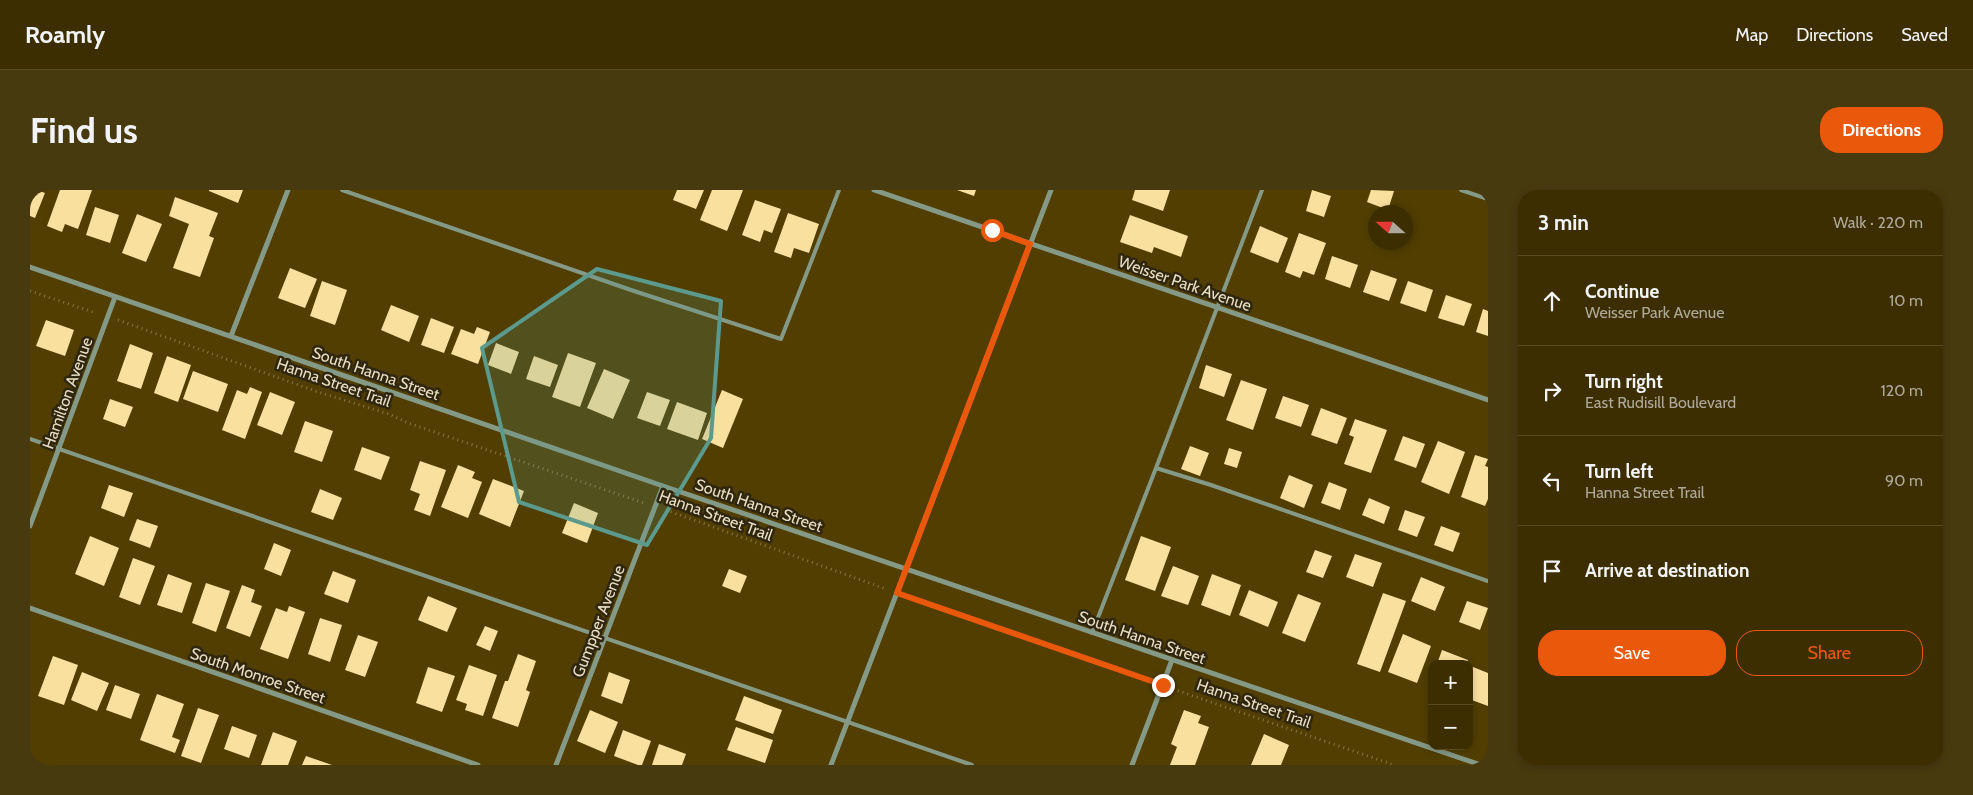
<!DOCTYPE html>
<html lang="en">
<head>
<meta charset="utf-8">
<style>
  :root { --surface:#3d2e00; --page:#483a0f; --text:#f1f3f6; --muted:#ada899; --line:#564a22; --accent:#ea580c }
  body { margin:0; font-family:Cabin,sans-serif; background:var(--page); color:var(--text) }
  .controls { position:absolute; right:15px; bottom:15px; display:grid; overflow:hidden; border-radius:10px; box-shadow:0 2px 8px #0003 }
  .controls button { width:45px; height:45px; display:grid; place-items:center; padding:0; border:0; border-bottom:1px solid var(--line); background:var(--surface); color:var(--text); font:25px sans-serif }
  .compass { position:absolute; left:1338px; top:15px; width:45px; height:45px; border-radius:50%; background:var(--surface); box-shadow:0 2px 8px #0003; rotate:291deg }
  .stop { position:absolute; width:15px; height:15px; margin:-11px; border:4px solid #ea580c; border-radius:50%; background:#fff }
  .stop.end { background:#ea580c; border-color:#fff; box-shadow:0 1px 5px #0008 }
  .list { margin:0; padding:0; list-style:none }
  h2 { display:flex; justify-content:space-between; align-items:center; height:65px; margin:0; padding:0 20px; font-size:21px }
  h2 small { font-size:16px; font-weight:400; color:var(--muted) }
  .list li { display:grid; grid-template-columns:32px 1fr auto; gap:15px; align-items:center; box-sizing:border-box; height:90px; padding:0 20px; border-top:1px solid var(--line) }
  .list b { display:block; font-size:19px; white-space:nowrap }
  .list p { margin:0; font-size:16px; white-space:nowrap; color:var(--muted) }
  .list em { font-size:16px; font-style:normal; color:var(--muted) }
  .actions { display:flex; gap:10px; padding:15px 20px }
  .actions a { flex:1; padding:11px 0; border:1px solid var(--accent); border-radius:20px; text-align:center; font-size:18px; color:var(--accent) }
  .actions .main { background:var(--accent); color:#fff }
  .icon { flex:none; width:28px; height:28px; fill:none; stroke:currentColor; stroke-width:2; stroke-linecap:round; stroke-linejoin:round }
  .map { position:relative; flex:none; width:1458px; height:575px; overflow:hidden; border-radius:20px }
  header { display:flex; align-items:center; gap:30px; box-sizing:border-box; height:70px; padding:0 25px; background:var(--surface); border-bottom:1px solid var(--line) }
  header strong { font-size:24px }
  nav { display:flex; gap:28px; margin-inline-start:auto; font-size:18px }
  .intro { display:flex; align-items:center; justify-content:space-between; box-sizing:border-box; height:120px; padding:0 30px }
  h1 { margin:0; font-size:35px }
  .button { padding:12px 22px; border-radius:20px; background:var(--accent); color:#fff; font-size:18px; font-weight:700 }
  main { display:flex; gap:30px; padding:0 30px }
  aside { flex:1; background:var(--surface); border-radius:20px; box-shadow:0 2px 8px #0003 }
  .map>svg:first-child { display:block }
</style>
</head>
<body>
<header>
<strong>Roamly</strong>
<nav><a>Map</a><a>Directions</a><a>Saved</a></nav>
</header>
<div class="intro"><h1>Find us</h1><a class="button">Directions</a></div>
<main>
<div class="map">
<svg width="1458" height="575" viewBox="0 0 1458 575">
  <rect width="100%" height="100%" fill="#513e00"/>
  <path fill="#fae09f" d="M0,0h7l8,3 -10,25 -5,-2z
    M30,0h32l-14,39 -13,-5 -3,8 -15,-6z
    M179,0h34l-5,13 -29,-12z
    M647,0h27l-8,19 -23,-9z
    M682,0h31l-16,41 -27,-11z
    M927,0h19l-2,6z
    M1105,0h35l-7,21 -31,-11z
    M1282,0l19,6 -7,21 -18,-6z
    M1341,0l23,1 -6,19 -21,-8z
    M145,7l43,16 -9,23 5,2 -14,39 -27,-9 16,-44 -20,-8z
    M725,10l26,9 -9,24 -8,-3 -4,12 -18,-7z
    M65,17l24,8 -9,28 -24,-8z
    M758,23l31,11 -10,29 -15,-5 -3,10 -17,-6z
    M107,24l25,10 -16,38 -24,-9z
    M1100,25l58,21 -7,21 -27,-10 -2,6 -32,-11z
    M1230,36l28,12 -10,25 -28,-11z
    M1269,43l27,10 -12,32 -11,-4 -3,7 -15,-6z
    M1302,66l26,9 -8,23 -25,-9z
    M260,78l27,11 -12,29 -27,-10z
    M1341,80l26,9 -8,22 -26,-9z
    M292,91l25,9 -12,35 -25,-9z
    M1378,91l25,9 -7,22 -26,-9z
    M1416,105l26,9 -8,22 -26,-8z
    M361,115l28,11 -10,26 -28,-12z
    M1453,119l5,2v25l-12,-4z
    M401,128l23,9 -10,26 -23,-8z
    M16,130l28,10 -9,26 -29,-10z
    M447,137l13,5 -12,32 -27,-10 10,-25 13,5z
    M466,153l23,9 -8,22 -23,-9z
    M100,154l23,9 -12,36 -24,-8z
    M538,163l28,10 -16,44 -28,-10z
    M137,166l24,9 -13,37 -24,-9z
    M504,166l24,9 -8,22 -24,-8z
    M1176,175l26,9 -8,23 -25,-9z
    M574,179l26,11 -17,39 -26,-11z
    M163,181l35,13 -10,28 -35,-13z
    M1211,190l26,9 -14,41 -27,-10z
    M220,197l12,5 -17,47 -23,-9 15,-40 10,4z
    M692,200l21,9 -20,49 -21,-9z
    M240,202l25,10 -13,33 -25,-10z
    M617,202l23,8 -10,26 -23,-8z
    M1253,206l26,9 -8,22 -26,-9z
    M80,209l23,8 -8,20 -22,-8z
    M647,212l30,11 -9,27 -31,-11z
    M1291,218l26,10 -10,26 -26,-9z
    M1325,229l32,11 -16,43 -27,-9 10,-27 -5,-2z
    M275,231l28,10 -11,31 -28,-10z
    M1373,246l22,8 -9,24 -22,-8z
    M1408,251l27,11 -16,42 -28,-12z
    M1160,256l19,7 -9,23 -19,-7z
    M332,257l28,10 -9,23 -27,-10z
    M1199,258l13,4 -5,16 -13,-4z
    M1445,265l13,4 -3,7 3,1v32l-3,7 -24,-9z
    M390,271l26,9 -16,46 -16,-6 6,-16 -10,-4z
    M428,275l17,7 -3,6 10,4 -14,36 -27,-11z
    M1259,285l24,10 -9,23 -24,-10z
    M463,289l31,12 -14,36 -31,-13z
    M1299,292l18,7 -7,21 -19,-7z
    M79,295l24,8 -9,24 -23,-9z
    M290,299l22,9 -9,22 -22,-8z
    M1339,308l21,9 -6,17 -22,-9z
    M544,313l24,10 -11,30 -25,-10z
    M1375,320l20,7 -8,20 -19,-7z
    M107,329l21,7 -8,22 -21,-8z
    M1411,336l19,7 -7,19 -19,-7z
    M60,346l29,12 -15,38 -29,-12z
    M1111,346l30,11 -16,44 -30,-11z
    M244,353l17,7 -10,26 -17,-7z
    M1285,360l17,6 -9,22 -17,-6z
    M1325,364l27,9 -9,24 -27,-10z
    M103,368l22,8 -15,39 -21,-8z
    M1143,376l26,10 -11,29 -27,-9z
    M699,379l18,7 -7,17 -18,-7z
    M303,381l23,9 -8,23 -24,-9z
    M138,384l24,9 -10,30 -25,-8z
    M1182,384l29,11 -11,31 -29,-11z
    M1391,387l24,10 -10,24 -24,-10z
    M176,393l24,8 -14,41 -24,-9z
    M212,395l13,5 -4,12 11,4 -12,31 -24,-9z
    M1219,400l29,12 -10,25 -29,-12z
    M1353,403l23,8 -26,71 -23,-8z
    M1268,404l23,9 -16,39 -23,-9z
    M398,406l29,12 -10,24 -29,-12z
    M1437,411l21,7 -8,22 -21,-8z
    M259,416l16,6 -17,47 -28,-10 16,-41 11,4z
    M290,428l22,7 -12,37 -22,-8z
    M455,436l13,5 -8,20 -14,-6z
    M1373,444l28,12 -14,37 -29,-11z
    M328,445l20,7 -13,35 -20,-7z
    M1412,460l26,10 -2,4h-29z
    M488,464l18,7 -10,29 4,2 -12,35 -26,-9 13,-37h3z
    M23,466l25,9 -14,40 -26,-9z
    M439,475l28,10 -14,41 -18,-6 2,-6 -11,-4z
    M398,477l27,9 -13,36 -26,-9z
    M1443,477l15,6v33l-19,-7v-20z
    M52,482l27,11 -12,28 -26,-11z
    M579,482l21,8 -8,24 -21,-8z
    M85,495l25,9 -9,25 -25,-9z
    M127,504l27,10 -12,33 8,3 -5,13 -35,-13z
    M714,506l38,14 -9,24 -38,-14z
    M168,518l21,7 -18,48 -20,-7z
    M560,520l28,12 -13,31 -28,-12z
    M1154,520l17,6 -3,7 11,4 -14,38h-25l7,-18 -6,-3z
    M202,536l25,9 -8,23 -25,-9z
    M706,537l37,13 -8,23 -38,-13z
    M593,540l28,11 -9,24h-4l-24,-9z
    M243,542l24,9 -9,24h-27z
    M1234,544l25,11 -8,20h-30z
    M629,554l27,10 -4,11h-30z
    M276,566l26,9h-30z"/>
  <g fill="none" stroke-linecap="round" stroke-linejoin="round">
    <path stroke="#867543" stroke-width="3" stroke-dasharray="1 4" stroke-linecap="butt" d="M0,101l66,22
      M88,130l200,72 71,22 19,9 236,80
      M636,320l220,79
      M879,407l242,84
      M1143,499l221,76"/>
    <path stroke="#859987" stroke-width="4" d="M312,0l289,100 150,49 58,-149
      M1431,0l27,9
      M0,249l942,326
      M1126,278l106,-278
      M1062,443l64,-165 55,17 277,96"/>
    <path stroke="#859987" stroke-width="5" d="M844,0l614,210
      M0,77l633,219 818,279
      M201,146l57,-146
      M0,336l85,-229
      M0,418l448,157
      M526,575l107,-279
      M801,575l220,-575
      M1102,575l40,-105"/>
  </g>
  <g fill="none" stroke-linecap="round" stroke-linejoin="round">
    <path stroke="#ea580c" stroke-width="6" d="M962,40l38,14 -133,349 266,92"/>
  </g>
  <path fill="#5b9a8c" fill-opacity="0.2" stroke="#5b9a8c" stroke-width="4" stroke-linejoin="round" d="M567,79l124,32 -10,137 -64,107 -128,-43 -37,-154z"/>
  <g text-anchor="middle" stroke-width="5" stroke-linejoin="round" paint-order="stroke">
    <g font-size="16" fill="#e9dec3" stroke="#2f2610">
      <text transform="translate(1155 93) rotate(19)" y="6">Weisser Park Avenue</text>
      <text transform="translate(346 183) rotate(19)" y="6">South Hanna Street</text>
      <text transform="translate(304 192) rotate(19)" y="6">Hanna Street Trail</text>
      <text transform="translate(37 203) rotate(-70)" y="6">Hamilton Avenue</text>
      <text transform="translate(729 315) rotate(19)" y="6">South Hanna Street</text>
      <text transform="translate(686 325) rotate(20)" y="6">Hanna Street Trail</text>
      <text transform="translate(568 431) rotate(-69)" y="6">Gumpper Avenue</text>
      <text transform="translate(1112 447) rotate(19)" y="6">South Hanna Street</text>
      <text transform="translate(228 485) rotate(19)" y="6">South Monroe Street</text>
      <text transform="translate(1224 513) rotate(19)" y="6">Hanna Street Trail</text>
    </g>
  </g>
</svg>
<div class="controls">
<button>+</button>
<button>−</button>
</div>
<svg class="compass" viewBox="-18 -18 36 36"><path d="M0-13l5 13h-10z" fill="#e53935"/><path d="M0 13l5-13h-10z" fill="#ada899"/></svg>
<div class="stop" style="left:962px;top:40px"></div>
<div class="stop end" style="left:1133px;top:495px"></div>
</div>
<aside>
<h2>3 min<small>Walk · 220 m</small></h2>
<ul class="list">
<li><svg class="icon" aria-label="ahead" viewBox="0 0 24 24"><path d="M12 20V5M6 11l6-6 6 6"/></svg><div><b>Continue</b><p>Weisser Park Avenue</p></div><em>10 m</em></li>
<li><svg class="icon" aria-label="right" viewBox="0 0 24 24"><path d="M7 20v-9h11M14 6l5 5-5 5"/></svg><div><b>Turn right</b><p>East Rudisill Boulevard</p></div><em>120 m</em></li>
<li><svg class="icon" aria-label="left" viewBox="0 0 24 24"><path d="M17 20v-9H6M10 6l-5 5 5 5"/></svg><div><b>Turn left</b><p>Hanna Street Trail</p></div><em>90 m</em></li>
<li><svg class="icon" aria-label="arrive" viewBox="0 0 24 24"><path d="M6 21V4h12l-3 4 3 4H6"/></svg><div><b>Arrive at destination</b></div></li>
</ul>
<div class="actions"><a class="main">Save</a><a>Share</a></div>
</aside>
</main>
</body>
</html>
